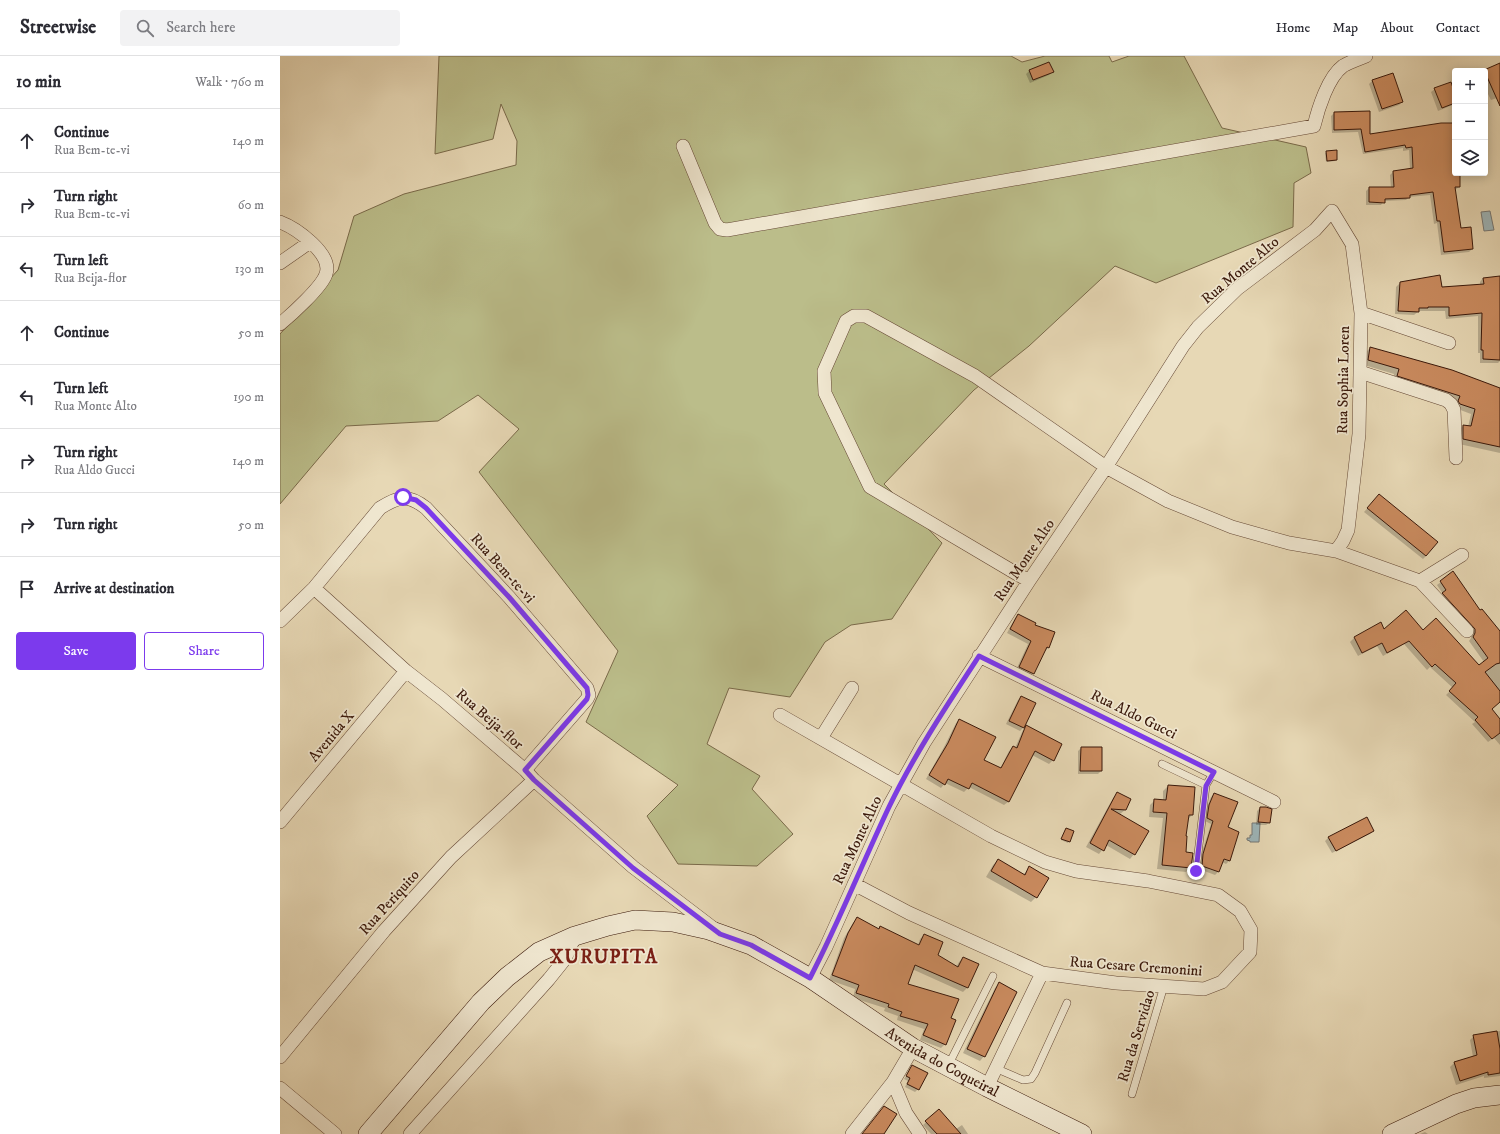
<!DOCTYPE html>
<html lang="en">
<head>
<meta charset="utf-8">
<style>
  :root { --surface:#fff; --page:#f2f2f3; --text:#2b2b33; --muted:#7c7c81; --line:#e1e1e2; --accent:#7c3aed }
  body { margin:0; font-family:"IM FELL DW Pica",serif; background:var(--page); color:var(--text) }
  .controls { position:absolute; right:12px; top:12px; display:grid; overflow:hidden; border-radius:4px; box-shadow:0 2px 10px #0003 }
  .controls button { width:36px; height:36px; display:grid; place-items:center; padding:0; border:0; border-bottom:1px solid var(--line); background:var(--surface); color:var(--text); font:20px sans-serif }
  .stop { position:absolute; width:12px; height:12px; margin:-9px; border:3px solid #7c3aed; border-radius:50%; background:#fff }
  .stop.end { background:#7c3aed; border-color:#fff; box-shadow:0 1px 4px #0008 }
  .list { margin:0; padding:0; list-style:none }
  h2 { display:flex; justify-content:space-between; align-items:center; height:52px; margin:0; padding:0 16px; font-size:17px }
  h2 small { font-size:13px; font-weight:400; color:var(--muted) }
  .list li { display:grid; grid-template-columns:26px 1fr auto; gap:12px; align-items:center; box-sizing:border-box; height:64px; padding:0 16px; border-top:1px solid var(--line) }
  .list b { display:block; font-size:15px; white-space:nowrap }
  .list p { margin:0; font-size:13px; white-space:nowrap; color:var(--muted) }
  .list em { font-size:13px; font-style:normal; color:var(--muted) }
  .actions { display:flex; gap:8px; padding:12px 16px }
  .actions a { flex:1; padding:9px 0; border:1px solid var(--accent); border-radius:4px; text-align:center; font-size:14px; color:var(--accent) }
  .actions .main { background:var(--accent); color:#fff }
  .icon { flex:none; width:22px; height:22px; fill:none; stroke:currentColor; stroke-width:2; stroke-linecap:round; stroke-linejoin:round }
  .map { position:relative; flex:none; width:1220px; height:1078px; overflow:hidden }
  header { display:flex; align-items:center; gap:24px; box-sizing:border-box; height:56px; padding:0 20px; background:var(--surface); border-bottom:1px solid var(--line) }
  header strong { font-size:19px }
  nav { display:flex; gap:22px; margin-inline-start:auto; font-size:14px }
  .search { width:280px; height:36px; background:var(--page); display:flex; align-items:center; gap:10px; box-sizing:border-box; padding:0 14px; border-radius:4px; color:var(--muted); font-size:15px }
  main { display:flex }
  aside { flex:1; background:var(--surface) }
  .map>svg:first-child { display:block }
</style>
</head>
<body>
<header>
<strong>Streetwise</strong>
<div class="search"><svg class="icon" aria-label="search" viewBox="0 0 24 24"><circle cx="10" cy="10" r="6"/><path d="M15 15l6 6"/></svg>Search here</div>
<nav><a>Home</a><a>Map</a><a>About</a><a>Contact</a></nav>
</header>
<main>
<aside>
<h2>10 min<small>Walk · 760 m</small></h2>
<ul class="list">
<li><svg class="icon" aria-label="ahead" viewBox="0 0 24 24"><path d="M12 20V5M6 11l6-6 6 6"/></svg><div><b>Continue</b><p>Rua Bem-te-vi</p></div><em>140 m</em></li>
<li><svg class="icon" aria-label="right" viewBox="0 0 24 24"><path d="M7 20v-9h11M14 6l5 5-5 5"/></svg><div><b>Turn right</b><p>Rua Bem-te-vi</p></div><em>60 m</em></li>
<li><svg class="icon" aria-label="left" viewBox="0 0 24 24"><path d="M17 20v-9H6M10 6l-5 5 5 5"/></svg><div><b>Turn left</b><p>Rua Beija-flor</p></div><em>130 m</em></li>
<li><svg class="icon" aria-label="ahead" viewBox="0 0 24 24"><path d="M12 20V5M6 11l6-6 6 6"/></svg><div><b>Continue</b></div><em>50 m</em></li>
<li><svg class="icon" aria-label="left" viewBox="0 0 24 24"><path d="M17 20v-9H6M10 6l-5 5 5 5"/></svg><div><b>Turn left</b><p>Rua Monte Alto</p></div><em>190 m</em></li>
<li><svg class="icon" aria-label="right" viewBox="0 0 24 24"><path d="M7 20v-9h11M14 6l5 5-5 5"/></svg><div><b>Turn right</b><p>Rua Aldo Gucci</p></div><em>140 m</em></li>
<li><svg class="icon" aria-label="right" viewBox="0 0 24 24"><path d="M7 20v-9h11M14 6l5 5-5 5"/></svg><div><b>Turn right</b></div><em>50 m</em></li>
<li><svg class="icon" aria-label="arrive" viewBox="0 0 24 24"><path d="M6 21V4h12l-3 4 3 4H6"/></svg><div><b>Arrive at destination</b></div></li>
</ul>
<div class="actions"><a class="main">Save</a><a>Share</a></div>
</aside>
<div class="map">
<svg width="1220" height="1078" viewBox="0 0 1220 1078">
  <rect width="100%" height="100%" fill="#e7d8b5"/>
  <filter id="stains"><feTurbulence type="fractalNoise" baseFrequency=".005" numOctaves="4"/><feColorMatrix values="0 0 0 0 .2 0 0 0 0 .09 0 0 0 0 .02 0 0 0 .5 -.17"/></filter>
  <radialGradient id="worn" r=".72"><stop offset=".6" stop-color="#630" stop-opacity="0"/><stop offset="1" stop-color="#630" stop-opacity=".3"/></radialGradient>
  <path fill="#bbbd8a" stroke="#7a6a4a" d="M159,0h572l11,6 23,-6h64l3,6 17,-6h55l38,72 84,19 5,26 -17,10 -1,44 -137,56 -41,-17 -86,80 -55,44 -90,94 58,59 -50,76 -41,6 -26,17 -35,55 -61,-9 -22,56 53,32 -8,13 41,45 -36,32 -79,-2 -31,-48 31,-31 -92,-63 32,-71 -139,-179 40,-43 -41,-34 -40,26 -92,5 -66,78v-170l58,-64 16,-54 50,-22 112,-29 1,-24 -16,-37 -8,35 -58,15z"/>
  <path fill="#9db6ba" stroke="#757774" d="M1210,155l4,19 -10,1 -3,-19z
    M972,767h8l-1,19h-9v-1l-3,-1v-2h3v-3h2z"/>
  <path fill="#0003" d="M769,7l3,9 -3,3 -19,8 -4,-9 3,-3z
    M1220,8v33l-9,3 -6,-12v-17z
    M1112,18l10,28 -3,3 -20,7 -10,-28 3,-3z
    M1155,33l20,8v7l-17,7 -7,-19z
    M1089,56v23l86,5v33h4v14l-4,3 5,39 12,20 -3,3 -28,3 -4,-32 -3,1 -4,-29 -21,2 -3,3 -22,1 -3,4h-15v-14l3,-3h22l-1,-13 3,-3 17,-3 -1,-19 -6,1v-3l-40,6 -5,-22 -26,1 -1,-17 3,-3z
    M1047,96l9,8 -1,1 -9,1 -1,-9z
    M1220,221v84l-2,2h-18v-10h-2v-37l-32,3 -1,-8h-26l-5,4 -19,-1 1,-27 4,-4 41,5 39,-3v-3l3,-4z
    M1090,292l130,41v64l-41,-9 -1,-13 5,-5 5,1 3,-13 -16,-6 -62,-27 1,-7 -30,-9 1,-12z
    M1096,443l50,57 -3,3 -59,-47z
    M1173,517l27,38 20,21v70l-9,7 9,11v25l-6,-7 -6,4 -16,-18 3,-2 -29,-27 7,-7 -23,-21 -3,3 -23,-26 -21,12 -6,-10 -19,10 -8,-14 4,-4 27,-14 3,6 39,1 56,36 5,-5 -15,-21 2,-3v-5l-32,-35 4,-4 -6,-9z
    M738,559l16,10 20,8 -6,15 -3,3 -12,22 -3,4 -14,-7 12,-26 -21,-11 8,-15z
    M741,641l13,6 -11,25 -3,3 -14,-7 12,-24z
    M679,664l23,40 18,9 9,-18 4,-4 2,1 8,-18 4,-3 26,33 -4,4 -17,-9 -24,47 -4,3 -35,-18 -5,5 -19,-9 -4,5 -15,-9 18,-32 12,-24z
    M801,692h20v23l-3,3h-20v-23z
    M888,730l24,29 -5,5 -3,17 1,16 5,14 -4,5 -29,-3 6,-51 -14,-1 1,-12 5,-5 8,1v-10z
    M837,737l8,17 -6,5 15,39 -4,5 -24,-14 -7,9 -13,-7 27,-49z
    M934,738l13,34 11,4 -9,29 -3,3 -4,-2 -4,10 -3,3 -16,-6 1,-11 11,-34 -6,-3 1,-12 5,-12z
    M980,752l10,14 -4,3h-10l1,-14z
    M786,773l7,3 -5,11 -7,-3z
    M1093,775l-3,3 -38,19 -7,-12 3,-3z
    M718,804l25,15 6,-7 7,29 -5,5 -45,-25 7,-12z
    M577,862l21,12 2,-3 38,18 2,-6 4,-4 13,21 19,11 3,-5 4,-4 15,7 -11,23 -4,4 -51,-23 -5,16 38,59 -4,4 -21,-8 4,-11 -27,-9 1,-4 -14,-5 1,-3 -32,-10 2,-9 -26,-9 15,-42 9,-15z
    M719,928l-15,72 -4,5 -17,-8 32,-65z
    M1220,975v45l-16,2v-2l-28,9 -6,-18 4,-4 19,-6 -3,-17 4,-4z
    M632,1011l6,22 -3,3 -10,-5 3,-6 -4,-2z
    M659,1054l2,24h-10l-8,-9z
    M682,1069l6,9h-18l3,-3z
    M1145,1076l3,2h-8z"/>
  <path fill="#c98a5e" stroke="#3a180a" d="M769,6l5,10 -21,8 -4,-10z
    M1220,7v43l-16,-36z
    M1113,17l10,29 -21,7 -10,-29z
    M1171,26l4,12v9l-13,5 -8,-20z
    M1090,55v23l71,-11h14v50h5v14h-5l6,41 10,-1 2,22 -29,3 -4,-31h-3l-4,-29 -23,3v3l-25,1v4l-16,-1v-15h25l-1,-16 20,-3 -1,-21 -6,1 -1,-3 -40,7 -4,-23 -27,1v-18z
    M1057,94v10l-10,1 -1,-10z
    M1160,219l2,12 42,-3 -1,-6 17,-2v84l-17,-1v-9h-2l1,-37 -33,3v-9h-21v1h-9v4l-21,-1 2,-29z
    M1090,291l82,23 48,18v59l-37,-8v-14l8,1 4,-17 -15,-5 -2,-3 2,-5 -63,-20 2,-7 -31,-9z
    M1099,438l59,48 -12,14 -59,-48z
    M1173,515l27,39 2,-1 18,22v32l-4,1 -11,8 15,19v11l-8,7 8,10v14l-8,6 -17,-19 3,-3 -29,-26 7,-8 -21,-19 -3,3 -23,-26 -22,12 -5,-10 -20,10 -8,-16 27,-15 3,7 22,-19 17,20 13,-12 43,47 9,-7 -15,-21 2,-4v-4l-33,-36 4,-3 -6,-9z
    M738,558l18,9 -1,2 20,7 -6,16 -2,-1 -13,27 -15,-7 12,-26 -21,-12z
    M741,640l15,7 -12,25 -15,-7z
    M679,663l37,18 -12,23 17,8 12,-22 4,2 9,-23 36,19 -8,17 -19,-10 -26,51 -37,-19 -3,6 -21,-10 -3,6 -16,-10 19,-32z
    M801,691h21v24h-22z
    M888,729l27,2 -2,28h-4l-3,21h1l-1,16 7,1 -2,15 -29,-3 5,-52 -14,-1 1,-13 12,1z
    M837,736l14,7 -5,11 -15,-1 38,22 -14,24 -26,-15 -5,11 -14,-8z
    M934,737l24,9 -10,25 11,5 -9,29 -6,-2 -5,13 -17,-6 1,-12 10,-33 -6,-3 2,-13z
    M980,751h6l6,2 -2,14 -12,-1z
    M1087,761l7,14 -38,20 -8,-14z
    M786,772l8,3 -4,11 -9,-3z
    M718,803l27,16 4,-9 20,12 -12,20 -46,-27z
    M577,861l22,12 1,-3 39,19 5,-11 19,8 -5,13 20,12 5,-10 16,7 -11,24 -53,-23 -7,19 51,15 -8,19 5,2 -10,25 -23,-10 5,-11 -28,-8 2,-4 -14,-5 1,-3 -33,-11 3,-8 -27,-10 16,-42z
    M719,926l18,10 -32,65 -18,-8z
    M1217,975l3,18v24l-12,2v-3l-28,9 -6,-19 23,-7 -4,-20z
    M632,1009l16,8 -9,17 -12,-6 3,-6 -4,-2z
    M604,1050l13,8 -13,20h-22z
    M659,1053l22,25h-24l-12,-13z"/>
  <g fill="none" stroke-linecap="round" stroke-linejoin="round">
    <g stroke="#654835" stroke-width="8">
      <path id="service" d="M882,708l44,21
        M916,815l10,-86 8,-13
        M668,1010l45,-90
        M715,1012l28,12 8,-1 4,-6 32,-70
        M852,1038l32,-108"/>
    </g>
    <g stroke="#654835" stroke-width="14">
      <path id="minor" d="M403,90l32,77 5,6 7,1 587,-104c4,-17 14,-49 29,-60 6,-4 16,-7 23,-10
        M0,166c16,6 53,32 46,52 -4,13 -35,41 -46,50
        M0,207l30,-21
        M1081,257l88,30
        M1080,316l86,28 5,4 3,6 2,48
        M749,525l-159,-94 -45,-94 -1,-22 22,-50 8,-5h12l109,60 131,91 62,34 64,26 57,16 47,8 84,30 42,-26
        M1140,525l47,50
        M34,532l92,83 36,28 83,71 9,10 99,87 80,61
        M0,565l34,-33 66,-80c19,-12 28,-14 46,0l83,89 78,91 2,7 -2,4 -62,71
        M699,600l295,146
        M500,659l211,121 54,26 31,9 72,10 70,14 22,16 11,19 -1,22 -28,30 -18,7 -88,-6 -74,-10 -133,-60 -55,-29
        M541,682l31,-50
        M0,766l126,-151
        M530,922l16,-31 63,-141 35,-63 105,-162 77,-114 77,-121 15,-19 39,-38 78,-59 17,-19 20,33 9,69 -2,121 -11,96 -5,11 -7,10
        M633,992l-20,34 13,31 14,21
        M0,1001l104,-126 67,-74 83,-77
        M707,1031l55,-114
        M0,1032l55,46
        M130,1078l139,-155 16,-20 10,-23
        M572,1078l41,-52"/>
    </g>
    <g stroke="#3a180a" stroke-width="20">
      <g id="secondary">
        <path id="s1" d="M88,1078l113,-132 26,-25 32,-25 36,-16 33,-10 27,-6 38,2 36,8 42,15 59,33 103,70 74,39 95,47"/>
        <path d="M1112,1078l64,-30 18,-6 26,-3"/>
      </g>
    </g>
    <use href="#service" stroke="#efe6cf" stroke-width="7"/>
    <use href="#minor" stroke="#efe6cf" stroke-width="13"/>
    <use href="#secondary" stroke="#efe6cf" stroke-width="19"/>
  </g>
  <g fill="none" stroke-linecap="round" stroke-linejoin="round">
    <path stroke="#7c3aed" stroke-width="5" d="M123,441l13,3 10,8 83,89 78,91 1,7 -1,4 -62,71 9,10 99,88 87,66 31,11 59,33c29,-56 52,-114 79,-171 25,-52 58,-102 90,-151l235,116 -8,14 -10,85"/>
  </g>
  <g text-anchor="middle" stroke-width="3.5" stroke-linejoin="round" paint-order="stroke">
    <g font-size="15" fill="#3a180a" stroke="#efe6cf">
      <text transform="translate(960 214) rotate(-40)" y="5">Rua Monte Alto</text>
      <text transform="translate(1063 324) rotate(-89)" y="5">Rua Sophia Loren</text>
      <text transform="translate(744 504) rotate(-56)" y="5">Rua Monte Alto</text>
      <text transform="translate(223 512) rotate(48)" y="5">Rua Bem-te-vi</text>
      <text transform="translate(854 658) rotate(26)" y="5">Rua Aldo Gucci</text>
      <text transform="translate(210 663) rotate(41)" y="5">Rua Beija-flor</text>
      <text transform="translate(51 680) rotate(-50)" y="5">Avenida X</text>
      <text transform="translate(577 784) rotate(-65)" y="5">Rua Monte Alto</text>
      <text transform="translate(109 846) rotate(-48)" y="5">Rua Periquito</text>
      <text transform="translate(856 910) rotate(4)" y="5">Rua Cesare Cremonini</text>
      <text transform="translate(856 980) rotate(-73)" y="5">Rua da Servidao</text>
      <text dy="5" stroke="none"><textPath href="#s1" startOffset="696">Avenida do Coqueiral</textPath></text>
    </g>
    <g font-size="19" font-weight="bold" letter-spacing="1" fill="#7a1f14" stroke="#efe6cf">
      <text x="324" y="907">XURUPITA</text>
    </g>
  </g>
  <rect width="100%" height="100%" filter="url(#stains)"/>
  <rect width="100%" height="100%" fill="url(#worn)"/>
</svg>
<div class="controls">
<button>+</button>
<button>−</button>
<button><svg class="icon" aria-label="layers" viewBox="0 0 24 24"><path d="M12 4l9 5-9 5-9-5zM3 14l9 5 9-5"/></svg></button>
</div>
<div class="stop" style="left:123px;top:441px"></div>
<div class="stop end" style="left:916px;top:815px"></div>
</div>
</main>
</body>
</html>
